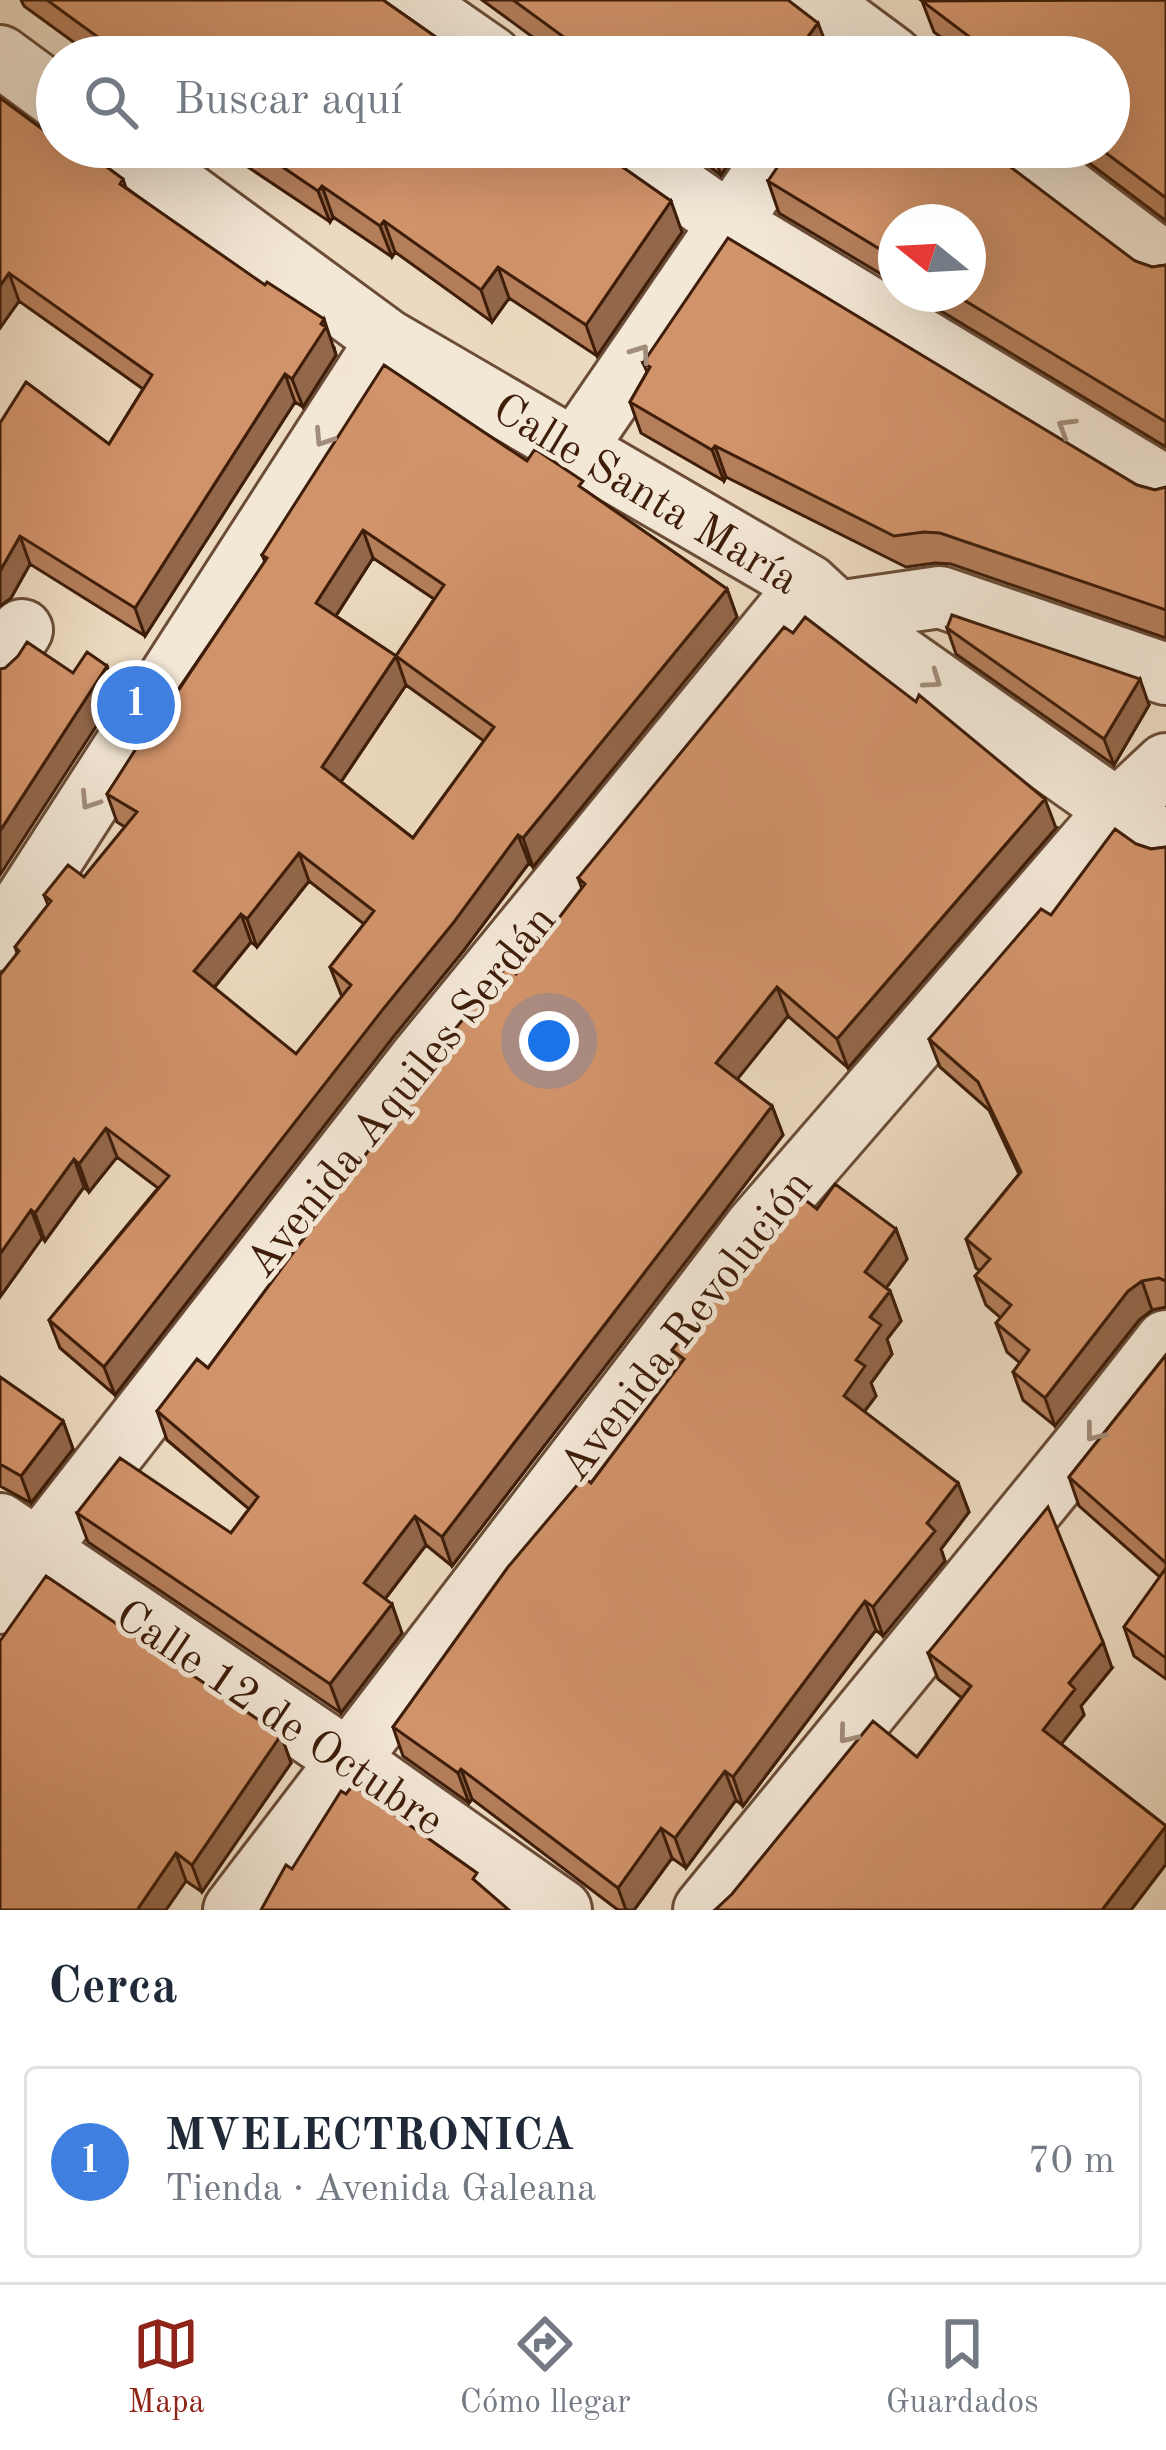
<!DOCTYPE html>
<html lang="es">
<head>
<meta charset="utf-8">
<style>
  :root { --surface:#fff; --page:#f6f6f7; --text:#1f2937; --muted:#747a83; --line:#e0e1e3; --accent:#8f2418 }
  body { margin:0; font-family:"Old Standard TT",serif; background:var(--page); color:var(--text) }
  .compass { position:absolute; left:878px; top:204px; width:108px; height:108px; border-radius:50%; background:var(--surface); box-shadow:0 12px 48px #0002; rotate:288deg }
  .you { position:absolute; left:549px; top:1041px; width:42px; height:42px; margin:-30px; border:9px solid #fff; border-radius:50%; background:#1a73e8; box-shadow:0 0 0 18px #1a73e833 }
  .badge { display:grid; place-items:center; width:78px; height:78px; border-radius:50%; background:var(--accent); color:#fff; font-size:39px; font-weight:700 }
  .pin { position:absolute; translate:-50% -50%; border:6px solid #fff; box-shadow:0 3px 12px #0006 }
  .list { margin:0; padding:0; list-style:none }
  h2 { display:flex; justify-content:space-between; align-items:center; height:156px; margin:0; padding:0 48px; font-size:51px }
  h2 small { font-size:39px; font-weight:400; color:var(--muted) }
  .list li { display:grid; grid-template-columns:78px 1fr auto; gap:36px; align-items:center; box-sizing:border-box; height:192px; margin:0 24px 24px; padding:0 24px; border:3px solid var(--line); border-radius:12px }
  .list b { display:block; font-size:45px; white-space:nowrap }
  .list p { margin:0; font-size:39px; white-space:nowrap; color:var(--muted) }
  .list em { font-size:39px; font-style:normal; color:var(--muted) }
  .icon { flex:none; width:66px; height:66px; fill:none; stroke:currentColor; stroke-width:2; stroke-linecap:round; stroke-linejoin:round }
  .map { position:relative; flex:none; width:1166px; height:1910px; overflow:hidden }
  .search { position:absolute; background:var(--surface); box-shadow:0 12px 48px #0002; left:36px; right:36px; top:36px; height:132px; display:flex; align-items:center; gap:30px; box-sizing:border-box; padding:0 42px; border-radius:66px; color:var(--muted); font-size:45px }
  .sheet { height:372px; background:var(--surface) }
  nav { display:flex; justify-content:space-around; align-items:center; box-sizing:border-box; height:168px; border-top:3px solid var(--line); background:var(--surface); font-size:33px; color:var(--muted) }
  nav a { display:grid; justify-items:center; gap:6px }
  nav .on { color:var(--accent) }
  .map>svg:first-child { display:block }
</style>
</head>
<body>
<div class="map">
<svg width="1166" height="1910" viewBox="0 0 1166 1910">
  <rect width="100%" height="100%" fill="#ecdac0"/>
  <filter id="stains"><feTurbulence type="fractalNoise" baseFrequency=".00167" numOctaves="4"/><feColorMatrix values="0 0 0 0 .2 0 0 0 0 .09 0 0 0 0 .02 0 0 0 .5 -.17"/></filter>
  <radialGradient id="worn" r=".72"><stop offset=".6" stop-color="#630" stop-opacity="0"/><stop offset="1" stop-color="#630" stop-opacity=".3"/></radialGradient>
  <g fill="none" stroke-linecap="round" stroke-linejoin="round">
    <g stroke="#6a4c37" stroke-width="66">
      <path id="minor" d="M409,0l82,57
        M815,0l77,57
        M0,56l57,42
        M124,147l263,193 421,245 29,27 329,232
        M621,147l110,77 435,263
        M1011,147l155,117
        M575,449l207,-302
        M837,612l103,-15 226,77
        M0,665l22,-35
        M0,940l387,-600
        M0,1524l347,235 214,151
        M0,1603l37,-52 384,-493 387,-473
        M234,1910l521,-682 362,-418 49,-46
        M704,1910l382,-467 80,-102"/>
    </g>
    <use href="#minor" stroke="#f3e7d6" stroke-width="60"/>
  </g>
  <path fill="#b47e5b" stroke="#3e1d09" stroke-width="3" fill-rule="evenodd" d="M21,0h362l77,54 9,3h-375l-70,-51z
    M482,0h306l42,54 -3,3h-267z
    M1166,0v221l-98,-74h41v-90l-145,-2 -30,-23 -12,-31z
    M0,98l75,55 48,26 3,9 208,159 2,8 -33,52 -8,-5 -150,234 -115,-72 -19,34 -11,8v-183l109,21 34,-55 -124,-88 -19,27z
    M218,147h376l88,85 -85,124 -88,-58 -17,24 -97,-70 -3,5 -59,-40 -3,5z
    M683,147h57l-19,28z
    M768,181l367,80 17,6 14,-2v182l-253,-153h55l-72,-72v61l-117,-70z
    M643,363l512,127 11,-3v151l-215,-74 -16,-1 -29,4 -180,-90 -2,4 -83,-48 -11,-31 17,-30z
    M527,461l59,30 141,98 10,28 -204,250 -4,-4 -65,87 -70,86 -279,359 -55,-47 -11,-28 109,-132 -41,-31 -28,35 -5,-5 -39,54 -3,-3 -42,59 17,-344 -2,-6 33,-42 -4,-10 40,-18 41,-50 -8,-5 -10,-28 158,-232 -3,-7zM373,558l61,41 -38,57 -60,-40zM406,685l78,56 -71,97 -72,-56zM309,881l55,43 -34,43 12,30 -46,57 -82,-66 37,-46 6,5z
    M947,628l202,77 -35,60 -158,-111z
    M1056,828l-208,240 -60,-52 -51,63 35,27 11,29 -331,431 -26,-21 -41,54 17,34 -61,80 -253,-171 -11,-29 154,20 18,-24 -82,-69 -10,-29 51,-43 196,-265 -2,-7 114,-122 66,-85 -4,-11z
    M1136,844l15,5 15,-2v460l-14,3 -13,10 -84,106 -32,-26 -10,-28 7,-9 -13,-11 -11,-29 5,-5 -15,-13 -11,-29 5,-5 -4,-3 -10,-29 53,-65 -30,-64 -49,-43 -11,-28 122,-124z
    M817,1209l79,20 11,30 -21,29 4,3 11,30 -14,18 5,15 -21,29 5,13 -12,16 94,71 11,29 -28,37 4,12 -62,75 -7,-6 -133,176 -7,-6 -50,68 -14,-10 -38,52h-16l-146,-111 -3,4 -66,-47 -10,-29 198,-244 88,-116 -7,-17z
    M1166,1355v324l-32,-23 -10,-29 36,-50 -81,-71 -10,-29z
    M0,1377l63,44 10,28 -42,54 -31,-17z
    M928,1653l184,15 -31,38 3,9 -23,29 105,82v38l-35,46h-416l202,-153 45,-59 -24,-19z
    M281,1735l10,28 -89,129 -16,-11 -186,29z"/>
  <path fill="#92674a" stroke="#3e1d09" stroke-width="3" d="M818,23l12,31 -3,3h-34z
    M711,147h29l-19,28z
    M322,186l11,31 -3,5 -12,-31z
    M671,201l11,31 -85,124 -11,-31z
    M384,221l11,31 -3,5 -12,-31z
    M498,267l11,31 -17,24 -11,-32z
    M9,273l10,28 -19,27v-42z
    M324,319l12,36 -33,52 -11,-28z
    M285,374l10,28 -150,234 -10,-28z
    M715,446l11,31 -2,4 -12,-31z
    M363,530l10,28 -47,73 -10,-28z
    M20,536l10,28 -19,34 -11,8v-35z
    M727,589l10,28 -204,250 -10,-29z
    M396,656l10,29 -74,110 -10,-28z
    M107,666l10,28 -117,181v-44z
    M1140,679l9,26 -35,60 -10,-26z
    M1045,799l11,29 -208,240 -11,-29z
    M518,835l11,28 -65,87 -70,86 -279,359 -11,-28z
    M299,853l10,28 -52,66 -10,-28z
    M241,914l10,28 -47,58 -10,-29z
    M777,987l11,29 -61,76 -11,-29z
    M772,1106l11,29 -331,431 -10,-29z
    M106,1128l11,29 -28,35 -10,-28z
    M74,1159l10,28 -39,54 -10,-28z
    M31,1210l11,28 -42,59v-43z
    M896,1229l11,30 -31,43 -11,-30z
    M1142,1281l10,29 -13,10 -84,106 -10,-28 83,-107z
    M890,1291l11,30 -14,18 5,15 -21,29 5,13 -22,29 -10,-29 26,-79z
    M63,1421l10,28 -42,54 -10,-27z
    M958,1483l11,29 -28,37 4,12 -62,75 -10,-29 54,-84z
    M415,1516l11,29 -51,67 -11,-29z
    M865,1601l11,29 -133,176 -10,-29z
    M392,1604l10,29 -61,80 -11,-29z
    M1103,1642l9,26 -31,38 3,9 -32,41 -9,-26 26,-47z
    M281,1735l10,28 -89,129 -10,-27z
    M461,1769l11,30 -3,4 -11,-30z
    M725,1771l11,29 -50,68 -11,-30z
    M1166,1826v38l-35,46h-29z
    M661,1828l11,30 -38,52h-8l-8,-22z
    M176,1853l10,28 -20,29h-29z"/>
  <path fill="#d1936a" stroke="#3e1d09" stroke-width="3" fill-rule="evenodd" d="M47,0h336l77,54 9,3h-344z
    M513,0h275l30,23 -25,34h-202z
    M1166,0v198l-68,-51h11v-90h-146l12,-16 -53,-40z
    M0,98l57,42v7h10l8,6 5,-6 43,32 -3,5 145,101 2,-3 57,37 -3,5 5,3 -34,52 -7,-5 -150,234 -115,-72 -20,35v-148l26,-41 83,62 43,-69 -143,-102 -9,13z
    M253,147h341l77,54 -85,124 -88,-58 -17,23 -97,-69 -4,5 -58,-40 -4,5z
    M791,147h193l151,114 17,6 14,-2v157l-212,-128h14v-72h-72v37l-128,-78z
    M728,238l409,247 18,5 11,-3v123l-226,-77 -16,-1 -30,4 -179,-90 -3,4 -82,-48 20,-35 -7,-4z
    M384,365l143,96 8,-12 48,32 -4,5 148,103 -204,249 -5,-3 -64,87 -70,86 -280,359 -55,-47 120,-144 -63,-48 -27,36 -5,-5 -39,54 -4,-3 -31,44v-279l19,-24 -4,-4 36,-46 -7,-6 24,-30 16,12 53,-65 -30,-18 57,-89 9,-13 3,2 91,-136 -5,-3zM363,530l81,55 -48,71 -80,-53zM396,656l98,71 -81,111 -91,-71zM299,853l75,58 -44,56 21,18 -55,69 -102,-83 47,-57 6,5z
    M952,615l188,64 -36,60 -157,-111z
    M805,617l111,85 3,-7 126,104 -208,240 -60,-52 -61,76 56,43 -330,431 -27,-21 -51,67 28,21 -62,80 -253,-171 43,-55 111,75 27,-36 -101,-86 40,-52 11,9 198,-268 -4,-4 35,-45 69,-84 10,7 69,-90 -7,-6 206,-251 9,6z
    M27,642l46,31 14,-21 20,14 -107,165v-162l5,-1 13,-12z
    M1115,829l21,15 15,5 15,-2v434l-7,-3 -17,3 -14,10 -83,107 -32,-26 16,-22 -33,-27 15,-18 -36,-29 15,-17 -24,-20 55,-67 -43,-90 -49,-43 112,-130 10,6z
    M835,1184l61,45 -31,43 25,19 -20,26 11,8 -25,35 9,6 -21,30 114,87 -31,40 8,8 -62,76 -8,-6 -132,176 -8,-6 -50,67 -14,-10 -43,60 -157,-119 -3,4 -65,-46 115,-160 76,-90 7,6 93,-124 -12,-9 99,-130 24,-28 22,17z
    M1166,1355v208l-97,-86z
    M0,1377l63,44 -42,55 -21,-12z
    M1048,1507l55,135 -34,41 6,6 -32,41 123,96 -64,84h-387l17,-16 141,-173 44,36 54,-71 -43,-33z
    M1166,1568v90l-42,-31z
    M46,1576l235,159 -89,130 -16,-12 -39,57h-137v-269z
    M353,1785l124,88 -4,6 36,31h-248l25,-45 6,4 49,-78 5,3z"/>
  <defs><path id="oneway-chevron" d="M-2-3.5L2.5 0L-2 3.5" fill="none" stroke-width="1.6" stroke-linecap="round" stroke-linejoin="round" transform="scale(3)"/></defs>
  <g stroke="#a28c7a">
    <use href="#oneway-chevron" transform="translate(641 353) rotate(-55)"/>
    <use href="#oneway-chevron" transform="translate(1066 427) rotate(-149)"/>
    <use href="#oneway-chevron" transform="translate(323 438) rotate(123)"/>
    <use href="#oneway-chevron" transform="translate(933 680) rotate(35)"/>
    <use href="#oneway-chevron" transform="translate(89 801) rotate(123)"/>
    <use href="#oneway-chevron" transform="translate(1094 1433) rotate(128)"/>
    <use href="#oneway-chevron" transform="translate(847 1735) rotate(129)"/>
  </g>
  <g text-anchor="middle" stroke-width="10" stroke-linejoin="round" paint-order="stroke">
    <g font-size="45" fill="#3e1d09" stroke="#f3e7d6">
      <text transform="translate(647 492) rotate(31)" y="16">Calle Santa María</text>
      <text transform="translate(399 1090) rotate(-51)" y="16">Avenida Aquiles Serdán</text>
      <text transform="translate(684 1324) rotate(-52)" y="16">Avenida Revolución</text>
      <text transform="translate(281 1716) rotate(34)" y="16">Calle 12 de Octubre</text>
    </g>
  </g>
  <rect width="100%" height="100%" filter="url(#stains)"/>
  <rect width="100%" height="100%" fill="url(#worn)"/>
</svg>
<svg class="compass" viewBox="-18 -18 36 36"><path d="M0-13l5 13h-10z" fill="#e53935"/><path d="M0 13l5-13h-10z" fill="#747a83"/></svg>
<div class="you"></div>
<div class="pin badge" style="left:136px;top:705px;background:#3f7fe0">1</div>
<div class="search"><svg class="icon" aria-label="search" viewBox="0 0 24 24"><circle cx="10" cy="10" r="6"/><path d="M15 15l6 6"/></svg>Buscar aquí</div>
</div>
<section class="sheet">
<h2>Cerca<small></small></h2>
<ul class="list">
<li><span class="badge" style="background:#3f7fe0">1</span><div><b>MVELECTRONICA</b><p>Tienda · Avenida Galeana</p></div><em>70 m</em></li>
</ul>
</section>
<nav>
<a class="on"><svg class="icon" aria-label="map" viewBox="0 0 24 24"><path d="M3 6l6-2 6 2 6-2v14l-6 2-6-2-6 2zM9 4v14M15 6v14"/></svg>Mapa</a>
<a><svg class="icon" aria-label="directions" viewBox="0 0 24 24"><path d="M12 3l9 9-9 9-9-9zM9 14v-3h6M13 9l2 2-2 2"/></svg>Cómo llegar</a>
<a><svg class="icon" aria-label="saved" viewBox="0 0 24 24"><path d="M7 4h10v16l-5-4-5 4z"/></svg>Guardados</a>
</nav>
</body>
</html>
